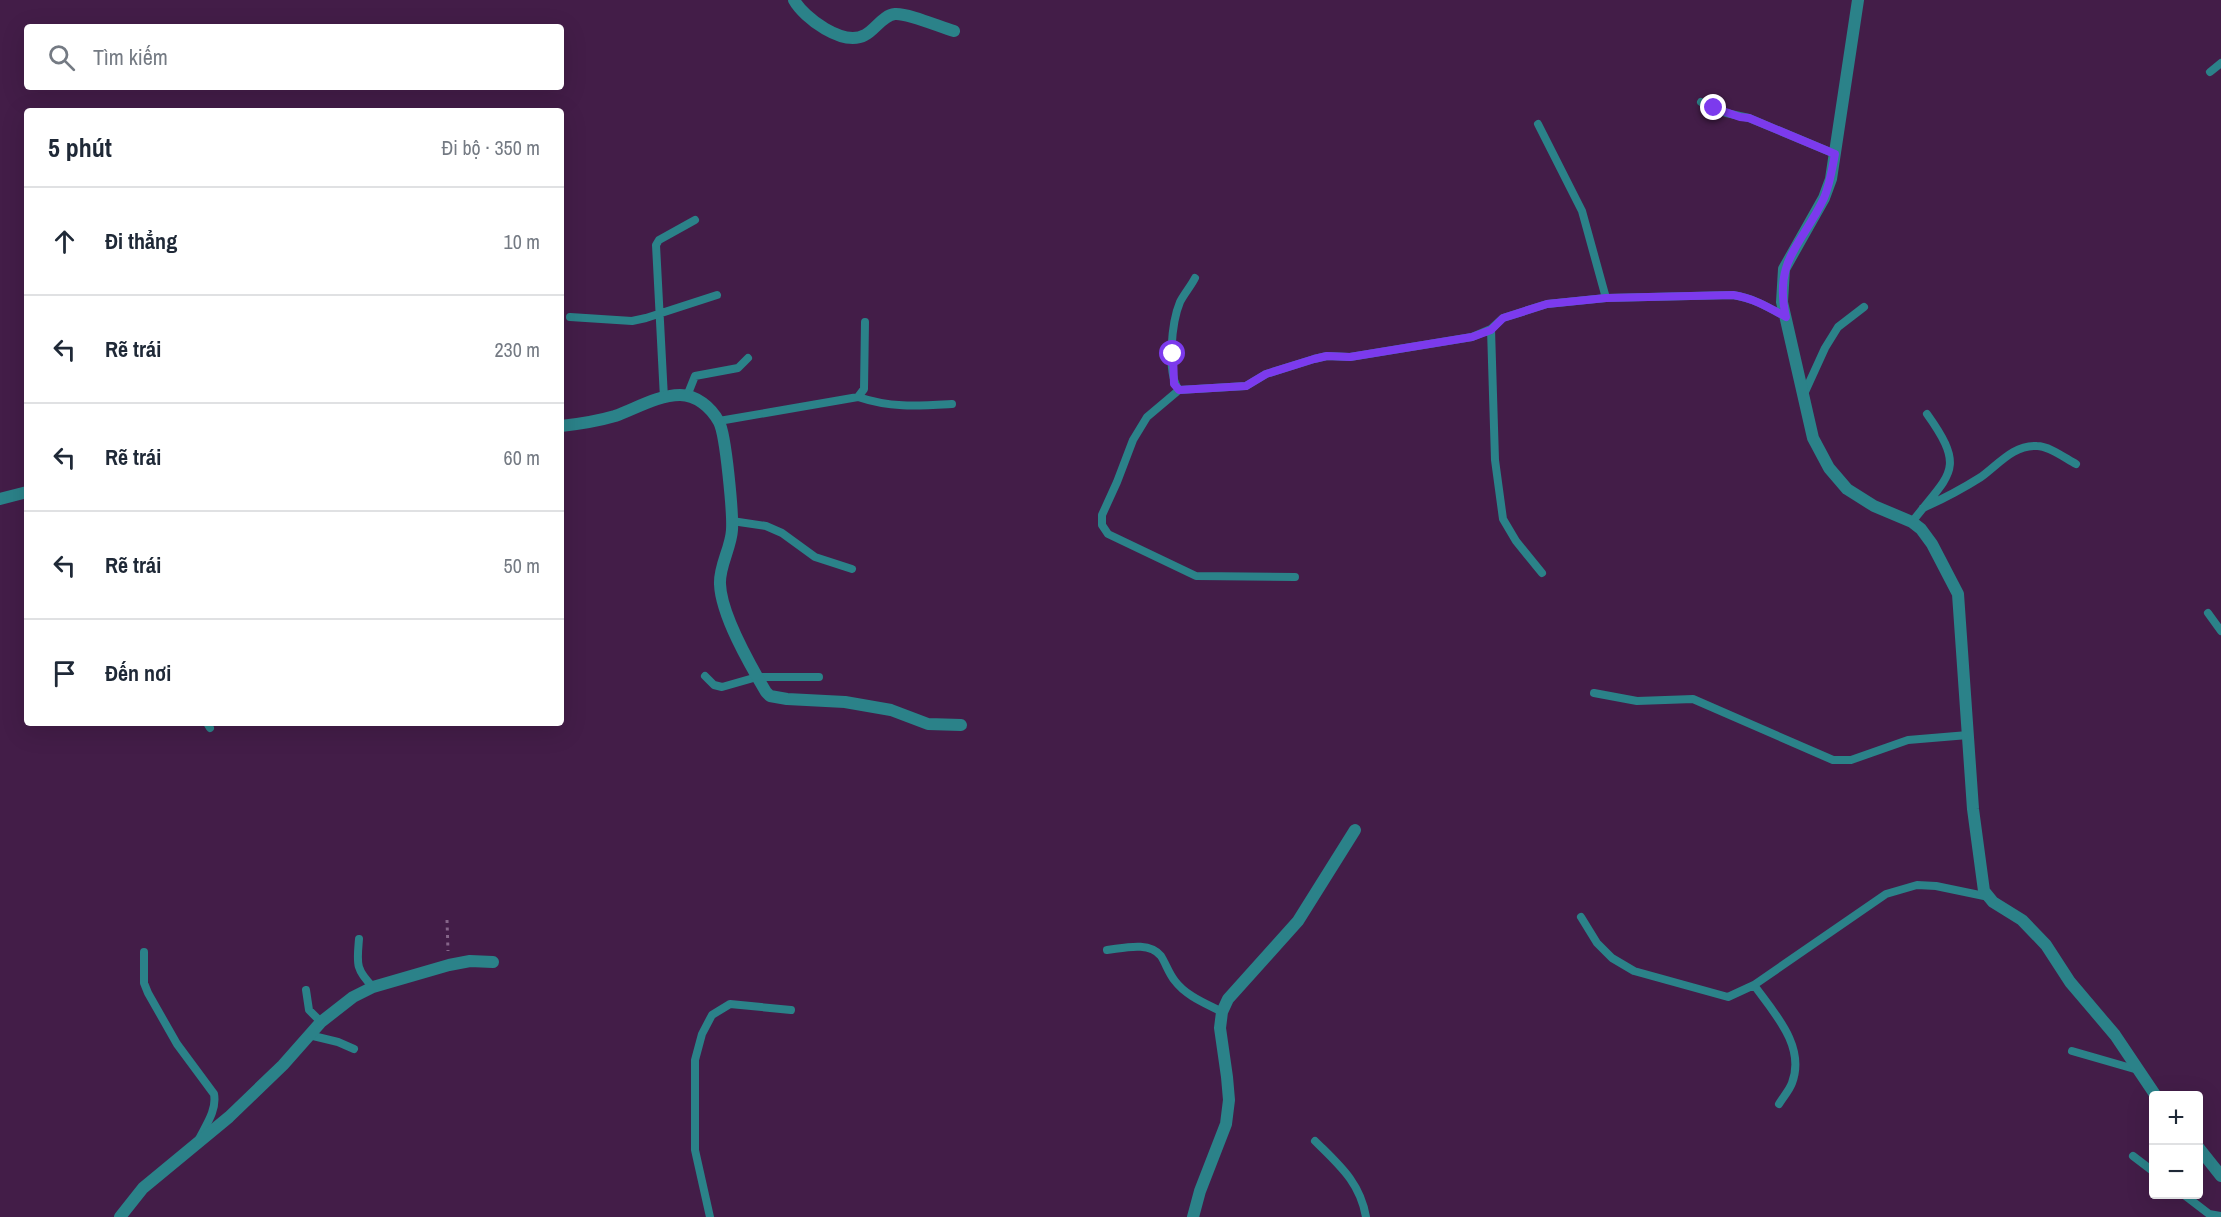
<!DOCTYPE html>
<html lang="vi">
<head>
<meta charset="utf-8">
<style>
  :root { --surface:#fff; --page:#f2f2f3; --text:#1f2937; --muted:#747a83; --line:#e0e1e3 }
  body { margin:0; font-family:"Archivo Narrow",sans-serif; background:var(--page); color:var(--text) }
  .controls { position:absolute; right:18px; bottom:18px; display:grid; overflow:hidden; border-radius:6px; box-shadow:0 6px 24px #0002 }
  .controls button { width:54px; height:54px; display:grid; place-items:center; padding:0; border:0; border-bottom:2px solid var(--line); background:var(--surface); color:var(--text); font:30px sans-serif }
  .stop { position:absolute; width:18px; height:18px; margin:-14px; border:4px solid #7c3aed; border-radius:50%; background:#fff }
  .stop.end { background:#7c3aed; border-color:#fff; box-shadow:0 2px 6px #0008 }
  .list { margin:0; padding:0; list-style:none }
  h2 { display:flex; justify-content:space-between; align-items:center; height:78px; margin:0; padding:0 24px; font-size:26px }
  h2 small { font-size:20px; font-weight:400; color:var(--muted) }
  .list li { display:grid; grid-template-columns:39px 1fr auto; gap:18px; align-items:center; box-sizing:border-box; height:108px; padding:0 24px; border-top:2px solid var(--line) }
  .list b { display:block; font-size:22px; white-space:nowrap }
  .list em { font-size:20px; font-style:normal; color:var(--muted) }
  .icon { flex:none; width:33px; height:33px; fill:none; stroke:currentColor; stroke-width:2; stroke-linecap:round; stroke-linejoin:round }
  .map { position:relative; flex:none; width:2221px; height:1217px; overflow:hidden }
  .search { position:absolute; background:var(--surface); box-shadow:0 6px 24px #0002; left:24px; top:24px; width:540px; height:66px; display:flex; align-items:center; gap:15px; box-sizing:border-box; padding:0 21px; border-radius:6px; color:var(--muted); font-size:22px }
  .panel { position:absolute; background:var(--surface); box-shadow:0 6px 24px #0002; left:24px; top:108px; width:540px; height:618px; border-radius:6px }
  .map>svg:first-child { display:block }
</style>
</head>
<body>
<div class="map">
<svg width="2221" height="1217" viewBox="0 0 2221 1217">
  <rect width="100%" height="100%" fill="#431d48"/>
  <g fill="none" stroke-linecap="round" stroke-linejoin="round">
    <path stroke="#856589" stroke-width="3" stroke-dasharray="3 4.5" stroke-linecap="butt" d="M447,920l1,31"/>
    <path stroke="#2b8289" stroke-width="8" d="M2210,72l11,-9
      M1701,102l25,11 23,5 86,36
      M1538,124l44,87 24,87
      M1195,278c-4,8 -11,16 -15,24 -8,19 -14,71 -1,88l67,-4 20,-12 48,-15 13,-3 23,1 122,-20 19,-8 12,-11 44,-14 59,-6 127,-3c20,3 35,12 53,22
      M570,317l62,4 14,-3 71,-23
      M1491,329l4,131 8,59 13,22 26,32
      M1179,390l-32,27 -14,23 -16,42 -15,33v10l6,9 88,42 99,1
      M1804,394l21,-46 13,-21 26,-20
      M687,396l8,-20 43,-8 10,-10
      M858,397c33,11 59,9 94,7
      M664,398l-8,-153 3,-5 36,-20
      M719,421l139,-24 6,-8 1,-67
      M1923,508c20,-9 39,-19 58,-31 18,-13 32,-32 56,-31 12,0 28,12 39,18
      M732,521l34,5 16,7 33,24 37,12
      M1912,522c38,-49 55,-52 15,-108
      M2208,613l13,18
      M705,676l9,9 8,2 35,-10h62
      M1594,693l43,8 56,-2 140,61h18l57,-20 60,-5
      M207,723l3,5
      M1581,917l16,26 15,15 22,13 94,26 26,-12 132,-91 31,-9 19,1 53,11
      M359,939c-2,24 -4,30 14,48
      M1107,950c17,-2 42,-9 54,6 5,8 8,18 14,25 11,15 32,23 47,31
      M144,952v31l4,10 29,51 37,50c3,16 -8,31 -15,45
      M1754,985c20,28 52,61 38,98 -3,8 -9,14 -13,21
      M306,990l3,20 12,12
      M309,1035l29,7 16,7
      M2072,1051l66,19
      M1315,1141c24,24 45,41 51,76
      M2133,1156l21,16
      M2183,1194l26,20 12,2
      M710,1217l-15,-67v-90l7,-26 10,-19 18,-11 61,6"/>
    <path stroke="#2b8289" stroke-width="12" d="M794,0c10,18 49,47 71,35 10,-5 18,-20 30,-21 13,-1 45,13 59,17
      M1858,0l-27,179 -7,19 -40,71 -2,33 31,136 16,30 18,21 27,17 38,16 9,7 11,15 26,50 15,215 11,82 9,11 29,18 24,25 24,37 45,53 41,61
      M561,426c18,-2 37,-5 54,-10 20,-7 43,-21 65,-21 16,0 31,12 39,27 7,13 14,92 13,108 -1,18 -13,36 -12,54 1,31 30,81 46,108l4,4 17,3 58,3 46,8 37,14 33,1
      M0,499l27,-7
      M2198,1147l23,29
      M120,1217l23,-29 86,-71 54,-52 38,-43 32,-25 20,-10 76,-22 21,-4 23,1
      M1193,1217l7,-26 26,-67 3,-24 -2,-23 -7,-49 2,-16 6,-13 70,-78 57,-91"/>
  </g>
  <g fill="none" stroke-linecap="round" stroke-linejoin="round">
    <path stroke="#7c3aed" stroke-width="8" d="M1173,354l1,30 5,6 67,-4 20,-12 48,-15 13,-3 23,1 122,-20 19,-7 12,-12 44,-14 59,-6 127,-3c20,3 35,12 53,22 -13,-57 16,-72 38,-119 6,-14 8,-29 11,-44l-86,-36 -9,-1 -26,-9"/>
  </g>
</svg>
<div class="controls">
<button>+</button>
<button>−</button>
</div>
<div class="stop" style="left:1173px;top:354px"></div>
<div class="stop end" style="left:1714px;top:108px"></div>
<div class="search"><svg class="icon" aria-label="search" viewBox="0 0 24 24"><circle cx="10" cy="10" r="6"/><path d="M15 15l6 6"/></svg>Tìm kiếm</div>
<section class="panel">
<h2>5 phút<small>Đi bộ · 350 m</small></h2>
<ul class="list">
<li><svg class="icon" aria-label="ahead" viewBox="0 0 24 24"><path d="M12 20V5M6 11l6-6 6 6"/></svg><div><b>Đi thẳng</b></div><em>10 m</em></li>
<li><svg class="icon" aria-label="left" viewBox="0 0 24 24"><path d="M17 20v-9H6M10 6l-5 5 5 5"/></svg><div><b>Rẽ trái</b></div><em>230 m</em></li>
<li><svg class="icon" aria-label="left" viewBox="0 0 24 24"><path d="M17 20v-9H6M10 6l-5 5 5 5"/></svg><div><b>Rẽ trái</b></div><em>60 m</em></li>
<li><svg class="icon" aria-label="left" viewBox="0 0 24 24"><path d="M17 20v-9H6M10 6l-5 5 5 5"/></svg><div><b>Rẽ trái</b></div><em>50 m</em></li>
<li><svg class="icon" aria-label="arrive" viewBox="0 0 24 24"><path d="M6 21V4h12l-3 4 3 4H6"/></svg><div><b>Đến nơi</b></div></li>
</ul>
</section>
</div>
</body>
</html>
